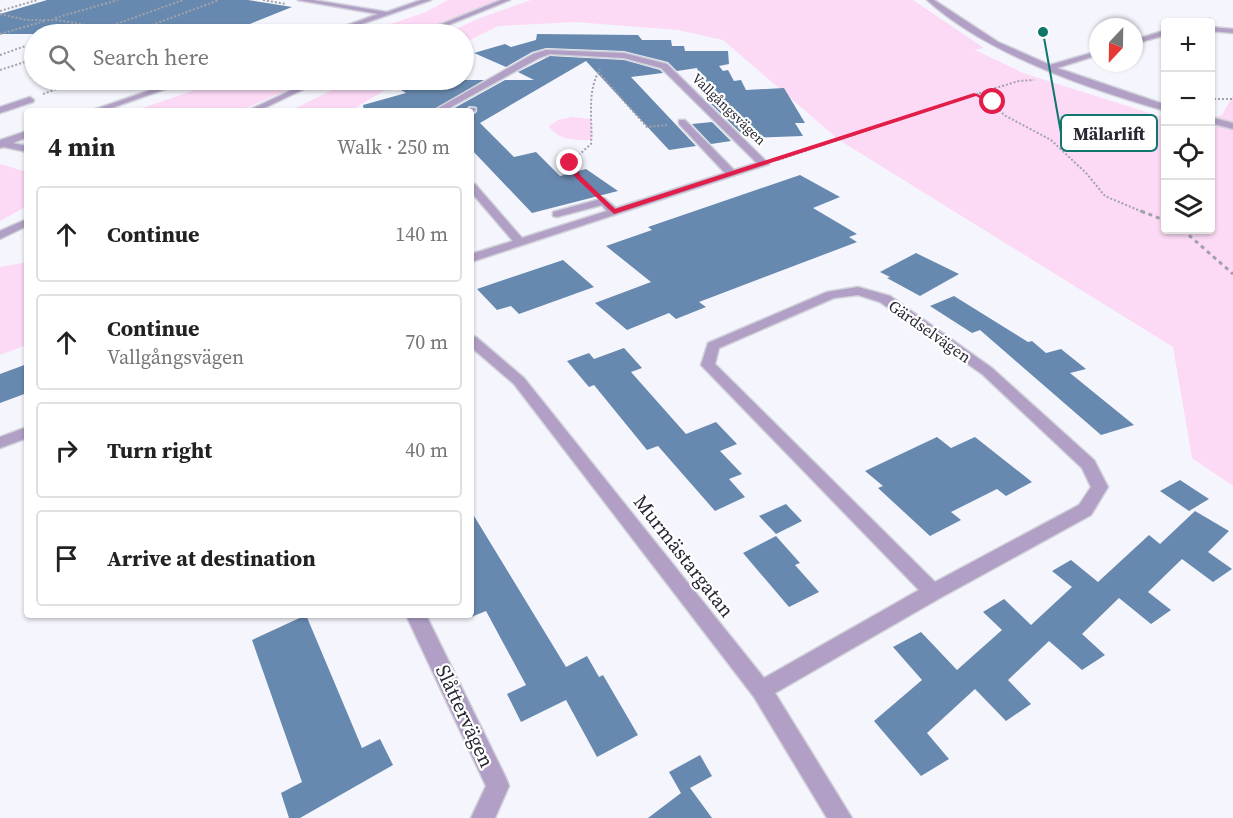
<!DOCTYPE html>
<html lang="en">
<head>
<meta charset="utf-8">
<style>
  :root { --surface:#fff; --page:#f2f2f2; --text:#222; --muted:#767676; --line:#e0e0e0 }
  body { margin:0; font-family:"Source Serif 4",serif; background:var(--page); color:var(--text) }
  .controls { position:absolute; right:18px; top:18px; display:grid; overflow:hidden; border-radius:6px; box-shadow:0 2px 4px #0004 }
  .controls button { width:54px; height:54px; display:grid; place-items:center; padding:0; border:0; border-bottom:2px solid var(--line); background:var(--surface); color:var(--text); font:30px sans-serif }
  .compass { position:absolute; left:1089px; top:18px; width:54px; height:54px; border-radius:50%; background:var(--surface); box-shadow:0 2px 4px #0004; rotate:202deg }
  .stop { position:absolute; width:18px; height:18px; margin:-14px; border:4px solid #e11d48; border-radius:50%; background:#fff }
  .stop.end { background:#e11d48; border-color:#fff; box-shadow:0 2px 6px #0008 }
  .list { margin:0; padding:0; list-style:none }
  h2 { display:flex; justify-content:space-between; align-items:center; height:78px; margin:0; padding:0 24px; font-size:26px }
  h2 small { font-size:20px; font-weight:400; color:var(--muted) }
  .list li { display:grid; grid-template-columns:39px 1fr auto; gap:18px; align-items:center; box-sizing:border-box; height:96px; margin:0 12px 12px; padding:0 12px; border:2px solid var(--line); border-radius:6px }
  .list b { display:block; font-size:22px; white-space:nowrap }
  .list p { margin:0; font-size:20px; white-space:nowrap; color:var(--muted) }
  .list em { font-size:20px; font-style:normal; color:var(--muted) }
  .icon { flex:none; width:33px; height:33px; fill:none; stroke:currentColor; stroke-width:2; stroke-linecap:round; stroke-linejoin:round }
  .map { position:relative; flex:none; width:1233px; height:818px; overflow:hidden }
  .search { position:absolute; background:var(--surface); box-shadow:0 2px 4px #0004; left:24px; top:24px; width:450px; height:66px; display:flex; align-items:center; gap:15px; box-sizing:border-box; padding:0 21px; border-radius:33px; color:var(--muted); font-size:22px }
  .panel { position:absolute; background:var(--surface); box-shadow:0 2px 4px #0004; left:24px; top:108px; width:450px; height:510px; border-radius:6px }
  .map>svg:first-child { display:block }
</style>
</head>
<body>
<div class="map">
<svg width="1233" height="818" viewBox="0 0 1233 818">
  <rect width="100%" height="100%" fill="#f5f6fd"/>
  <path fill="#fcd9f5" d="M448,0h52l-85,34h-53l64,-22z
    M531,0h382l71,48 -9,2 48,23 142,45 1,112h44l1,-112 11,-3 11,-20v391l-41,-28 -19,-111 -334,-207 -116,-100 -45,-10 -103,-8 -77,4 -34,17v-9h-19l35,-16z
    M224,80h87l-72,31h-105z
    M352,80h50l-52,31h-60z
    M572,117l19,2 2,18 -3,3c-15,0 -33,0 -41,-14l9,-6z
    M0,164l27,8v34l-27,15z
    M27,262v83l-27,10v-88z"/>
  <path fill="#6889af" d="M47,0h201l44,7 -67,27h-225v-20z
    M537,34l101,1 4,5h29l1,6h12l1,5h43l1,13 -10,2 4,5 5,-1 6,11 7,-1 5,10 38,-2 21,35h-10l8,13 -57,2 -38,-37 -11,-33 -20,3 -9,-9 -44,-11 -78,-3 -14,4 -26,15 -32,-14 31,-9 6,3 25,-7z
    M550,56l74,4 36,10 3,3 -32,4 65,69 -27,4 -83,-89 -106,62 34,34 22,-5 24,24 26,-7 32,22 -86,22 -61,-64v-33l6,-4v-5l-8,-1 -4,5h-16l56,-31h29l-16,-8z
    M437,80h47l-53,31h-67l-1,-6 43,-12 -5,-3z
    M712,122l19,19 -20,3 -19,-20z
    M800,175l40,22 -27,11 44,26 -8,3 8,5 -158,60 7,5 -30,12 -7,-6 -42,17 -32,-27 56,-21 -45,-36 46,-16 -4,-3z
    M916,253l43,21 -39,22 -33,-18 3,-1 -10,-5z
    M563,260l31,27 -75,27 -8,-8 -14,4 -20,-21z
    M954,296l74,46 4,-1 14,12 15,-4 25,20 -16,4 64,52 -33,10 -121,-105 -8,3 -42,-27z
    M624,348l18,20 -11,4 55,62 30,-12 21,22 -17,7 22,23 -13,5 16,18 -30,14 -57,-65 -11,4 -53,-65 -5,2 -22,-26 22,-8 5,6z
    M27,364v29l-27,10v-29z
    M937,437l14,11 24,-11 57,45 -26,14 -9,-7 -46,23 10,8 -31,16 -52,-48 5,-2 -18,-15z
    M1180,480l29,19 -20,12 -29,-20z
    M786,504l16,17 -26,13 -17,-18z
    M471,511l95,156 21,-11 12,21 4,-2 35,60 -41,22 -31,-57 -45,22 -14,-28 19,-9 -40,-74 -15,6z
    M1195,511l34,20 -21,21 24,17 -19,13 -31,-23 -34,33 23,18 -20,14 -32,-26 -37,36 23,21 -23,15 -33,-29 -41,39 23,24 -25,17 -31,-32 -48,44 22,26 -28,17 -47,-55 48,-41 -29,-33 28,-15 36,38 45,-40 -19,-18 21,-13 27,26 41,-38 -20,-16 19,-11 27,22 51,-47 11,9z
    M776,536l24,27 -5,2 24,27 -30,15 -46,-54z
    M306,615l56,133 18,-9 13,26 -93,53h-11l-8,-25 21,-11 -50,-142z
    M700,755l12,21 -22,12 22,30h-64l33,-25 -12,-21z"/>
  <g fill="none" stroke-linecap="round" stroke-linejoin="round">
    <g stroke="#d0d1d9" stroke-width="3">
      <path id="minor" d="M298,0h15l74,12 34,-12h10l-98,34h-10l55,-20z
        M501,0h9l-84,34h-9z
        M927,0h7l64,42 52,23 48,-14v4l-41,13 109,37v6c-78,-22 -179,-57 -239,-111z
        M1210,19l-2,3h-15z
        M1210,27l23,2v4l-23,-2z
        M1166,30v5l-32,9v-4z
        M546,50l78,3 43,11 102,100 -298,98v-8l42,-13 -42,-49v-9l4,1 47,54 85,-27 -5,-6 -45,12 -4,-1v-4l51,-14 12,10 109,-35 -46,-49v-4h6l49,50 23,-7 -96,-95 -37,-10 -74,-4 -11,4 -95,53h-11l100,-57z
        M180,80h11l-88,31h-13z
        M313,80h10l-65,31h-11z
        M30,97l4,3 -1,2 -33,11v-6z
        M469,108h6l1,2 -5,4v-3h-4z
        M1210,117l23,6v6l-23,-6z
        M27,131v6l-14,6 14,3v6l-23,-5 -4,1v-8z
        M27,219v7l-27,13v-8z
        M858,287l32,9 102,72 102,92 14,27 -17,28 -151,83 -165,95 77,125h-25l-73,-121 -240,-313 -43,-37v-11l5,1 48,41 240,300 155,-88 -218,-225 7,-22 119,-51zM858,295l22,7 102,72 100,94 9,19 -12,18 -144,77 -220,-218 4,-16 115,-50z
        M27,427v11l-27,10v-11z
        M406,615h20l80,163 3,8 -14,32h-24l15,-32z"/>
    </g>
    <path stroke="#a1a2ab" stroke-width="2" stroke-dasharray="2 2" stroke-linecap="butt" d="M263,0l23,4
      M0,11l37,-11
      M0,14l26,6h31l82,14
      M55,18l63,-18
      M105,28l78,-28
      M133,32l86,-32
      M0,34l45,-13
      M60,34l26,-8
      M99,34l10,-4
      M0,55l34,-12
      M0,70l34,-11
      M598,72l49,55 20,-2
      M43,94l38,-14
      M977,94l16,8 11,13 47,25 35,33 19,23 40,17
      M1210,99h23
      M778,160l211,-70 30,-9 15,-1
      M590,188l-12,-11 -8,-14 21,-19c2,-26 -5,-51 9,-75"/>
    <path stroke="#a1a2ab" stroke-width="3" stroke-dasharray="4 4" stroke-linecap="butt" d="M1141,211l25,10
      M1183,230l50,44"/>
    <use href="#minor" fill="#b19fc5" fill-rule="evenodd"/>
  </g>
  <path fill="#e11d48" d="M974,93l22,9 -5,2 -15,-8 -362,118 -38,-36 -10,-15 6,-2 9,15 34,33z"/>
  <g text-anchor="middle" stroke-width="4.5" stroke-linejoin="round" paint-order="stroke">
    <g font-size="14" fill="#272834" stroke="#fff">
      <text transform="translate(729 109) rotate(44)" y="5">Vallgångsvägen</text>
    </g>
    <g font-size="16" fill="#272834" stroke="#fff">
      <text transform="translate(930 331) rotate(35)" y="6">Gärdselvägen</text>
    </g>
    <g font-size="20" fill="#272834" stroke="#fff">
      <text transform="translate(684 556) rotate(52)" y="7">Murmästargatan</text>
      <text transform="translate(465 716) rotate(65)" y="7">Slåttervägen</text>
    </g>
  </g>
  <path fill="none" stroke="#0f766e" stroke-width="2" d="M1043 32L1061 133"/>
  <circle fill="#0f766e" stroke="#fff" stroke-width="2" cx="1043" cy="32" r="6"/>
  <rect fill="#fff" stroke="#0f766e" stroke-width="2" x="1061" y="115" width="96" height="36" rx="6"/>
  <g font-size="18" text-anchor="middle" font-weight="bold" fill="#272834">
    <text x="1109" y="140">Mälarlift</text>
  </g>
</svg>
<div class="controls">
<button>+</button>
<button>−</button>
<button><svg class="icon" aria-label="locate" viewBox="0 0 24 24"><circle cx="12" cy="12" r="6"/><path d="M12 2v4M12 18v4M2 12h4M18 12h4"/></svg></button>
<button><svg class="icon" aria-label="layers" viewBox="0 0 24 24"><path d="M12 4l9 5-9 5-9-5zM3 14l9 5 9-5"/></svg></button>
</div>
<svg class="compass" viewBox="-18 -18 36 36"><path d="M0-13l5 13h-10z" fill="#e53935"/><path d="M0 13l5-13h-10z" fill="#767676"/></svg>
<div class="stop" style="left:993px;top:102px"></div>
<div class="stop end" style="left:570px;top:163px"></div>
<div class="search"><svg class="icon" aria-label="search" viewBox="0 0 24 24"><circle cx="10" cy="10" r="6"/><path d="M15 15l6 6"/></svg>Search here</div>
<section class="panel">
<h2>4 min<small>Walk · 250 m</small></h2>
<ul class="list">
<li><svg class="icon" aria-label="ahead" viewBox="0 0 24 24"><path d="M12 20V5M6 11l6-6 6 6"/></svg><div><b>Continue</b></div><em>140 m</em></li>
<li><svg class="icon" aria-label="ahead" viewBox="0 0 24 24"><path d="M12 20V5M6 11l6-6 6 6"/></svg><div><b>Continue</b><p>Vallgångsvägen</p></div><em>70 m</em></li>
<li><svg class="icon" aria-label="right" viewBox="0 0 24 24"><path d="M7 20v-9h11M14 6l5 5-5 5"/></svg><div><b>Turn right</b></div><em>40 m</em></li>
<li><svg class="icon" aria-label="arrive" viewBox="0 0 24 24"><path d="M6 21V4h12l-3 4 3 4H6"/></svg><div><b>Arrive at destination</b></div></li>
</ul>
</section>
</div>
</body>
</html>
